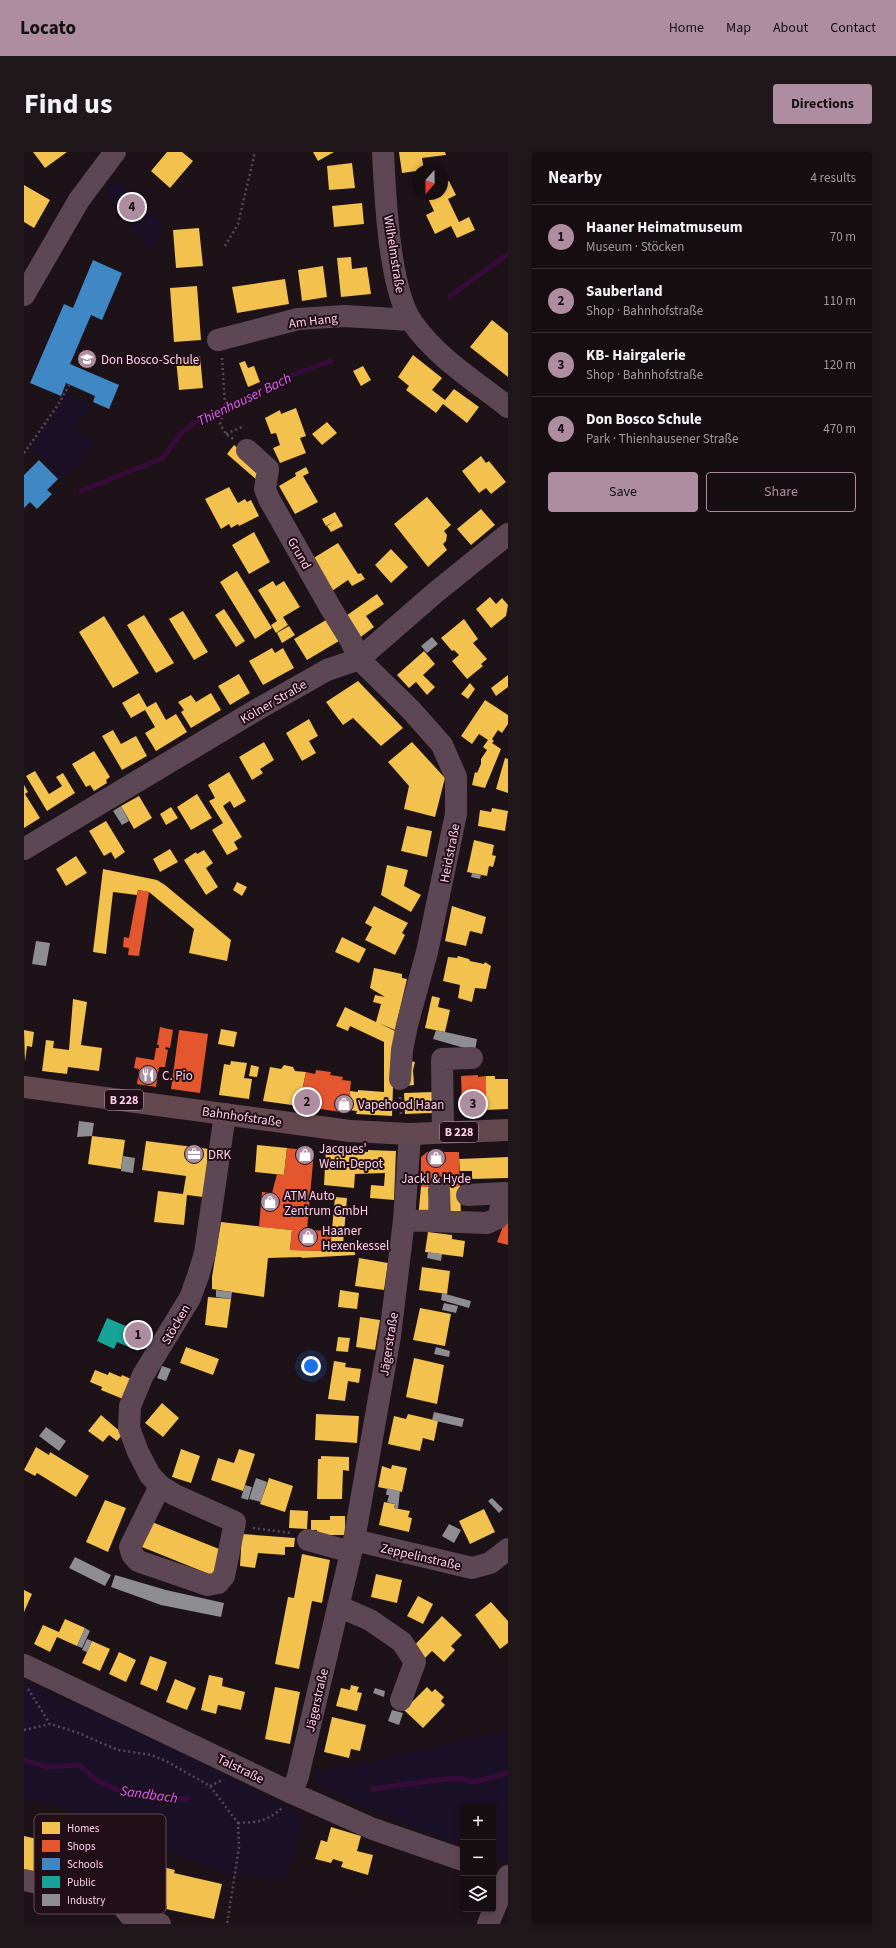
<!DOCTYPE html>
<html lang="en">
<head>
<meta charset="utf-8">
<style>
  :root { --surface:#160e11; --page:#1f171a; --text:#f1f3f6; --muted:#9e9c9f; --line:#352e31; --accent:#af8da0 }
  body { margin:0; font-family:"Source Sans 3",sans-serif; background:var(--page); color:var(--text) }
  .controls { position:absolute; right:12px; bottom:12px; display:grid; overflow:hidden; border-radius:4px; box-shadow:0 2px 6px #0003 }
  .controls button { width:36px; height:36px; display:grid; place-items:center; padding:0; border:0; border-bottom:1px solid var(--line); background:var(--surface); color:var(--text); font:20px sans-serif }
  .compass { position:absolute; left:388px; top:12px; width:36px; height:36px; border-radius:50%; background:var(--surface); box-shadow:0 2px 6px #0003; rotate:200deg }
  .you { position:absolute; left:287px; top:1214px; width:14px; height:14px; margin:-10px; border:3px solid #fff; border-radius:50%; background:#1a73e8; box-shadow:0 0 0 6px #1a73e833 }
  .badge { display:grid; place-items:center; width:26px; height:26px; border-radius:50%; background:var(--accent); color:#111; font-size:13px; font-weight:700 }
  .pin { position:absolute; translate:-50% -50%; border:2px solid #fff; box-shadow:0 1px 4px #0006 }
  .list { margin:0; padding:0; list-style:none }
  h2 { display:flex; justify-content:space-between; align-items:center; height:52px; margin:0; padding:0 16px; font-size:17px }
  h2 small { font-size:13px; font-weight:400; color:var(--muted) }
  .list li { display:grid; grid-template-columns:26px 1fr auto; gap:12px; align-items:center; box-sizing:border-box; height:64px; padding:0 16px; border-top:1px solid var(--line) }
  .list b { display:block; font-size:15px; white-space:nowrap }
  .list p { margin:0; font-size:13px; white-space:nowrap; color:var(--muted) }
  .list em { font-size:13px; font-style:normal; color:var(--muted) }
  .actions { display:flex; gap:8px; padding:12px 16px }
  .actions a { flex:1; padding:9px 0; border:1px solid var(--accent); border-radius:4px; text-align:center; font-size:14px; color:var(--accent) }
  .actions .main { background:var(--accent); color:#111 }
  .icon { flex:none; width:22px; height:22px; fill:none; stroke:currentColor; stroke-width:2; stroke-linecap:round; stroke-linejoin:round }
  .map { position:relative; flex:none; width:484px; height:1772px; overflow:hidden; border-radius:4px }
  header { display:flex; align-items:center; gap:24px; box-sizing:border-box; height:56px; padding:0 20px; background:var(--accent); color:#111 }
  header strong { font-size:19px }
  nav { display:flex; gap:22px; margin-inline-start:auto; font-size:14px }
  .intro { display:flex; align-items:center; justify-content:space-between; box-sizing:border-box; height:96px; padding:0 24px }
  h1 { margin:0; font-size:28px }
  .button { padding:10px 18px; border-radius:4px; background:var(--accent); color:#111; font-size:14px; font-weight:700 }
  main { display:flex; gap:24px; padding:0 24px }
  aside { flex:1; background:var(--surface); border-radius:4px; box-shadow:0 2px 6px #0003 }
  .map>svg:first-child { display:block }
</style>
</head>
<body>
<header>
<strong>Locato</strong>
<nav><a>Home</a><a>Map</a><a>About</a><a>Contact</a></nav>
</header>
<div class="intro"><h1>Find us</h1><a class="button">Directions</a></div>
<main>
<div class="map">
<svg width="484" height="1772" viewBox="0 0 484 1772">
  <rect width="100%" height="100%" fill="#1d1217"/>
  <path fill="#1a1128" d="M92,26l48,47 -14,26 -43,-61z
    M43,242l26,13 -23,21 24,13 -6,15 -27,24 -30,-33z
    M0,1529l153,68 127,68 -20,66 -9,-5 -32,-4 -13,1 -69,-26 -26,-17 -91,-30 -20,-2z
    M484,1578v132l-15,-5v-50h-30v39l-114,-45 -31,-16 -5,-13 51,-9z"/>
  <path fill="#f2c14e" d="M9,0h34l-22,16z
    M143,0h15l11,9 -23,27 -19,-17z
    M289,0h21l-16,9z
    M375,0h46l1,3 -24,3 2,12 -22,3z
    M328,11l3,25 -26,2 -2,-24z
    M425,29l7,14 -8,4 11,23 10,-5 6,13 -18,8 -6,-12 -16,8 -9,-19 8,-4 -8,-17h16v-10z
    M0,33l26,15 -16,28 -10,-6z
    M338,51l2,21 -30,3 -2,-21z
    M175,76l4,38 -27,2 -3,-38z
    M327,105l1,12 15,-2 4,27 -30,3 -4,-39z
    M299,114l4,31 -25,4 -4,-31z
    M261,127l4,25 -52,9 -5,-26z
    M173,134l4,54 -27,2 -4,-54z
    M468,168l16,13v44l-38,-30z
    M389,203l29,23 -10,12 13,10 9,-11 25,18 -12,16 -24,-19 -7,9 -30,-23 3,-4 -11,-9z
    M176,204l3,32 -24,2 -3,-31z
    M221,209l3,7 6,-2 6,16 -12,5 -9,-24z
    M339,214l8,14 -10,6 -8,-15z
    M272,256l10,28 -6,2 6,15 -26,10 -7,-15 7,-3 -4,-12 -5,1 -6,-16 15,-8 1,4z
    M303,270l10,11 -15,12 -10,-11z
    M210,293l31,26 -8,9 -30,-26z
    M457,304l5,7 3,-2 17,21 -15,12 -5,-6 -7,5 -17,-22z
    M282,315l3,6 -6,3 15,26 -23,12 -16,-28 17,-10 -1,-3z
    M205,335l9,16 7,-4 2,3 4,-2 8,16 -20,10 -1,-2 -7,4 -2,-4 -8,5 -16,-30z
    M403,345l24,28 -7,6 3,4 -1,6 -3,3 4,6 -19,17 -34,-43z
    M457,357l14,16 -24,20 -14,-16z
    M311,360l8,14 -12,6 -4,-6 9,-6 -10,6 -4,-7z
    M230,380l16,30 -21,12 -17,-29z
    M314,391l20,31 3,-1 4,6 -13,7 -4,-6 -16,11 -20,-32z
    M367,397l17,18 -17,16 -16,-18z
    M213,419l35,57 -17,11 -35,-57z
    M249,429l3,5 8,-5 16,26 -17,10 5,8 -12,8 -5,-8 6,-4 -19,-31z
    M353,442l7,10 -18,12 8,11 -16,12 -15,-21z
    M466,445l6,7 6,-6 6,7 -2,11 -15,12 -15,-19z
    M200,457l21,32 -9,6 -21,-32z
    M159,459l25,41 -14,8 -25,-41z
    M120,463l30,48 -18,10 -29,-48z
    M80,464l35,57 -26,15 -34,-56z
    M440,467l14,20 -5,4 14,16 -6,5 2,2 -16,13 -15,-18 7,-6 -5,-5 -2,1 -11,-13z
    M302,468l13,21 -32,19 -13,-21z
    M265,474l6,9 -13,8 -5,-10z
    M248,496l3,5 8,-5 11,20 -31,17 -14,-24z
    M400,499l11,13 -12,11 12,12 -8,8 -11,-13 -7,6 -12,-13z
    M215,522l11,19 -20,12 -12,-19z
    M484,523v12l-12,9 -5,-8z
    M334,529l45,47 -22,18 -28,-28 -10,7 -17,-23z
    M446,531l5,6 -7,10 -7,-5z
    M115,541l8,14 9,-5 10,18 10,-6 11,18 -31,19 -11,-18 10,-6 -10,-17 -14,8 -9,-15z
    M187,541l10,17 -30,18 -10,-16 3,-2 -6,-8 13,-7 5,7z
    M461,548l23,15v9l-6,9 -4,-3 -6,9 2,2 -2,2 9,6 -16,39 -13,-3 3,-13 2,1 4,-9v-5l6,-9 -4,-3 5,-7 -9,-6 -7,10 -11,-8z
    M285,567l9,17 -9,5 7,12 -14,8 -16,-28z
    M89,578l8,14 15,-8 11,20 -25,14 -20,-34z
    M240,590l10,18 -14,9 3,4 -11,7 -13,-23z
    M388,590l33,36 -10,39 -31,-8 5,-23 -21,-24z
    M70,599l16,26 -4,3 1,3 -13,8 -4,-6 -4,2 -14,-23z
    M481,606l3,1v34l-12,-4z
    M11,619l14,23 13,-8 -6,-9 7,-4 12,20 -28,18 -21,-35z
    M205,620l17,29 -12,7 -4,-7 -7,5 19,31 -8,5 4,7 -11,6 -15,-25 11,-7 -14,-22 6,-3 -7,-13z
    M0,633l4,7 -3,2 15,24 -16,10z
    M173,642l15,24 -21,12 -14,-23z
    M115,644l13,22 -18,11 -13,-23z
    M147,655l7,11 -12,7 -6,-11z
    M468,656l16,3 -3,20 -27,-5 2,-16 11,2z
    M82,669l19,31 -10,7 -4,-7 -7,4 -15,-25z
    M383,674l25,5 -5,26 -26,-6z
    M450,688l20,5 -2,10 4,1 -3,11 -4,-1 -2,10 -20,-4z
    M146,697l8,13 -18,10 -7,-13z
    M180,698l9,13 -7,5 12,19 -12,8 -22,-35 12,-8 1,2z
    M52,704l11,17 -21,13 -10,-17z
    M363,713l21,5 -4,16 17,9 -10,17 -30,-17z
    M79,717l54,11 8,5 66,55 -4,21 -38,-8 5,-24 -45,-37 -11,-2 -1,5 -24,-3 -7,62 -13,-2z
    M213,730l10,5 -5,9 -9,-6z
    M350,754l34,17 -6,10 3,2 -10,20 -30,-15 7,-13 -7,-4z
    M428,754l34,11 -4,17 -12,-3 -4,15 -21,-5z
    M318,785l24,12 -7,14 -24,-11z
    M434,804l11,3 1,2 14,3 1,-2 6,4 -5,23 -11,-1 -3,14 -14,-4 2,-13 -17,-4 5,-24 9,1z
    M350,816l28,6v4l5,1 -12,51 -16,-7 16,8 -3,85 -36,-2 1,-3 -9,-1 2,-19 8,1v-2l26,2v-50l-34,-16 -2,5 -12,-5 9,-19 31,15 5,-18 -8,-2 2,-7 10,2 -15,-9z
    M408,844l8,2 -2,9 12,3 -5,22 -20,-4z
    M49,847l14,3 -6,43 21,3 -3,23 -31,-4 -1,7 -25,-3 4,-31 8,1 -1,7 16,2z
    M197,877l16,3 -3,15 -16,-3z
    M0,878l10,2 -2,15 -5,-1 -2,16z
    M381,908l10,2 -2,8 1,15 -10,1z
    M207,909l16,2 -3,15 8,1 -3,20 -30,-4 5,-31 6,1z
    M227,913l8,2 -2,10 -8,-1z
    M260,913l9,2 2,4 11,1 -7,34 -36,-5 7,-34 11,2z
    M462,924h9v3h13v30l-22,1z
    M409,940l-1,21 -27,1 -1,-21z
    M68,984l33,4 -4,29 -33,-5z
    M122,989l63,8 -6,48 -16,-2 -3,30 -30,-3 4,-31 25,3 3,-18 -44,-6z
    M233,993l30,3 -3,27 -29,-3z
    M302,995l42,5v-2l28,1 -2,49 -24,-2 1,-13 13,1 1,-13 -30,1 -1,14 -30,-3z
    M484,1005v21l-36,1v-8h-12l-1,-12z
    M436,1034l1,31h-13l-1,-30z
    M397,1035h9l-2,31h-10z
    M311,1045l12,1 -4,46h11l1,11 -53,3 -1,-1 -33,1 -4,39 -52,-8v-12l9,-55 71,8 -2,20 40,1z
    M404,1080l24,3v4l13,2 -2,16 -38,-5z
    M335,1106l29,5 -4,27 -29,-4z
    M398,1115l28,4 -3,23 -28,-4z
    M316,1138l19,3 -2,16 -19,-2z
    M184,1145l23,2 -4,29 -22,-3z
    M396,1156l31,6 -6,32 -32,-6z
    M336,1165l20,3 -5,30 -19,-3z
    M314,1185l12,1 -2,14 -12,-1z
    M162,1195l33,12 -6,16 -33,-12z
    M390,1206l30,7 -7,39 -31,-7z
    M310,1209l12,2 -1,4 16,2 -2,14 -11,-2 -3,20 -17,-2z
    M71,1218l13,5 1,-3 12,5 1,-2 9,4 -8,20 -22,-9 1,-3 -12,-5z
    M138,1251l17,15 -16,19 -18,-14z
    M292,1262l43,2 -2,27 -42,-3z
    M384,1262l30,7 -4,20 -11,-3 -3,13 -32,-7 6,-28 12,3z
    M77,1263l22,19 -6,7 -8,-6 -6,7 -15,-11z
    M12,1295l13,8 1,-3 39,24 -13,21 -39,-24 -2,3 -11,-6z
    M157,1297l19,7 -9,27 -19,-6z
    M215,1297l16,5 -12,37 -32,-11 7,-22 16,5z
    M297,1304l28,1v14l-6,-1 -1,29h-25l1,-40h3z
    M368,1313l15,3 -5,24 -24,-5 4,-21 9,3z
    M245,1326l24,8 -8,26 -25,-8z
    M81,1348l21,8 -18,44 -22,-10z
    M360,1350l11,2 -1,4 16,3 -2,6 4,1 -3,14 -30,-7z
    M460,1357l11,23 -25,12 -11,-23z
    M266,1358l18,1 -1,18 -18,-1z
    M306,1364h15v19h-28v-5h-6v-10h19z
    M123,1368l77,31 -10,25 -77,-31z
    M218,1382l53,4 -1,9h-9v8l-27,-2 -3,15 -15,-2z
    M278,1402l28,6 -8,43 -10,-2 -13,68 -24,-5 13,-67 6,1z
    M352,1422l26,6 -5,23 -26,-6z
    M0,1438l8,4 -8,18z
    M394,1444l15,8 -10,20 -16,-8z
    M467,1450l17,19v22l-8,6 -25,-34z
    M418,1464l20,19 -11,11 4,4 -11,12 -12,-11 -8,8 -12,-11z
    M41,1467l20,9 -8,18 -20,-9 -7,15 -16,-8 9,-19 16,7z
    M68,1489l18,8 -10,22 -18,-8z
    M95,1500l17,8 -10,22 -17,-8z
    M126,1504l17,6 -10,29 -17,-7z
    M185,1523l14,3 -1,8 23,6 -4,18 -23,-5 -2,9 -15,-4z
    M151,1527l21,9 -9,22 -21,-8z
    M327,1533l8,2 -2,5 5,1 -5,18 -21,-5 5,-18 9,2z
    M251,1535l25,5 -10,52 -25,-5z
    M403,1535l5,5 3,-3 9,8 -3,4 4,4 -22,23 -19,-18z
    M308,1565l34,8 -6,26 -9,-2 -2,9 -25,-6z
    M307,1675l30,9 -4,15 16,4 -5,20 -27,-8 2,-5 -10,-3 -2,4 -16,-4 6,-19 6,2z
    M0,1684l79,18 -7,33 -72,-17z
    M114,1709l37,9 -1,3 48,11 -8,35 -48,-10 1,-3 -37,-8z"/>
  <path fill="#e4572e" d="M114,738l11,2 -10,64 -11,-1 1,-7 -6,-1 1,-10 5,1z
    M136,875l13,3 -3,18 -4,-1 -1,2 3,1 -3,17h-6l-3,20 -19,-3 2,-15 -5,-1 2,-11 18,3 2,-12h3v-3h-2z
    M155,878l29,4 -8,59 -29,-4z
    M292,918l15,2 -1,3 13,2 -1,3 9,1 -3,32 -49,-7 7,-34 9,2z
    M454,923v2l8,-1v34h-8v-5h-16l-1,-29z
    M263,996l27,3 -7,79 24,1 -1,20 -40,-1 2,-20 -33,-3 3,-35 10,1 5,-19 7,1z
    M403,1000h32l1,34 -39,1v-30z
    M484,1061v32l-11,-3z"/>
  <path fill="#3f88c5" d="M69,108l29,13 -20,47 -11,-5 -21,49 49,21 -10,24 -16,-7 2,-6 -29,-13 -5,13 -31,-13 34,-79 9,4z
    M15,308l19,19 -11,11 5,4 -15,15 -7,-7 -6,6v-33z"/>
  <path fill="#17a398" d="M83,1166l38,16 -7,17 -21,-9 -3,7 -17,-8z"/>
  <path fill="#8d8d92" d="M408,485l6,7 -11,9 -6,-7z
    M97,654l8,15 -7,4 -9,-14z
    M448,721l9,2 -1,4 -9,-2z
    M12,789l14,2 -4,23 -14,-2z
    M412,878l41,9 -2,12 -42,-12z
    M55,969l15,2 -2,13 -15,1z
    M99,1004l12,2 -2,15 -12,-2z
    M404,1100l14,2 -1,7 -14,-3z
    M192,1138l16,2 -1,7 -15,-2z
    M418,1141l29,8 -2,7 -28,-8z
    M420,1151l14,3 -2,7 -14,-3z
    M412,1195l14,4 -1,6 -15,-3z
    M138,1214l9,3 -5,12 -9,-3z
    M410,1260l30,7 -2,8 -30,-7z
    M22,1275l20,14 -7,10 -20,-15z
    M232,1326l11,4 -6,20 -12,-3z
    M221,1333l7,2 -4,13 -7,-2z
    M363,1336l13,3 -2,18 -4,-1 1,-4 -8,-2 2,-7h-3z
    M468,1346l11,11 -4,4 -11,-12z
    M425,1372l12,6 -7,13 -12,-7z
    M51,1405l36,18 -6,11 -36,-18z
    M91,1423l51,15 58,13 -3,14 -60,-12 -50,-18z
    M61,1476l5,3 -8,17 -5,-2z
    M63,1487l5,2 -5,11 -5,-2z
    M351,1536l10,3 -1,6 -11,-4z
    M368,1558l11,3 -4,12 -11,-4z"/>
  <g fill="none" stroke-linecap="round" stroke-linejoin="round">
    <path stroke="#380c3a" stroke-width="5" d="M426,144l58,-42
      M57,339l82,-33 19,-26 21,-15 54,-23 26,-16 48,-17
      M0,1608l23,7 32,-2 17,15 24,11 46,8h22
      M348,1637l73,-10h18l11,3 34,-9"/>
    <path stroke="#58475e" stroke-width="2.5" stroke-dasharray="2 3" stroke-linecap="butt" d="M201,94l13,-22 17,-72
      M198,206l3,46 -5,20 6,10 7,5
      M202,282l16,-7
      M0,301l34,-48 11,-20
      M376,945l1,19
      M229,1376l38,5
      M4,1537l22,35
      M0,1578l26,-6 26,8 42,18 33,5 15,6 44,25 28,37 1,25 -12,76
      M186,1634l12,-6
      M214,1671c20,-1 28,-1 44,-15"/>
    <path stroke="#5e4755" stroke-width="22" d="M359,0c2,42 6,137 29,170 24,35 63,59 96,85
      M0,143l55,-95 36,-48
      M194,188l80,-21 47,-3 66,4
      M223,298l21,19 -3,20 4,10 61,108 21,34 8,18 52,51 31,35 14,32v37l-29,138 -20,73 -5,25 -2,29
      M0,697l234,-140 69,-39 32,-11 77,-67 72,-58
      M419,980l-1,-73 30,-1
      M415,1038l1,31
      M380,1068l83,3 11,-5 7,-25 -38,2
      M136,1334l-30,61 2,7 6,7 70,24 10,-2 6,-7 11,-54 -60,-27 -15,-9 -10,-11 -12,-23 -9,-24 1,-22 13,-31 47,-77 8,-22 7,-23 20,-139
      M284,1388l43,12
      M330,1388l118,28 18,-5 18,-14
      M314,1454l32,14 32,22 13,20 -14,38
      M0,1513l268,128 81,36 90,31
      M268,1641l6,-17 56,-236 36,-204 14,-116 6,-86
      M0,1728l94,20 14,18 28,6
      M464,1772l20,-48"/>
    <path stroke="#63484f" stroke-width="22" d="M0,935l326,44 60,3 98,-4"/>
  </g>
  <defs>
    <g id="school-disc" transform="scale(1)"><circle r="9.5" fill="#af8da0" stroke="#210e17"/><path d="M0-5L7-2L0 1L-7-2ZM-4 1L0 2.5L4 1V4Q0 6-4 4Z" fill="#fff"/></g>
    <g id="restaurant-disc" transform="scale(1)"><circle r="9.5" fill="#af8da0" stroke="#210e17"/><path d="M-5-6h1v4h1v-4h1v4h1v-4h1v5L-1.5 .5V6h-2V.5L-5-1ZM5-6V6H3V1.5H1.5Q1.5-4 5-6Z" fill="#fff"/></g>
    <g id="shop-disc" transform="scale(1)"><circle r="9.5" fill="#af8da0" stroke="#210e17"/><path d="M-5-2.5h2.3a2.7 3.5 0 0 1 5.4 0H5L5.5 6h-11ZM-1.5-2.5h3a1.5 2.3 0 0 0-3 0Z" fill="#fff"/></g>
    <g id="office-disc" transform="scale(1)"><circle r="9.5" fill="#af8da0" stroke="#210e17"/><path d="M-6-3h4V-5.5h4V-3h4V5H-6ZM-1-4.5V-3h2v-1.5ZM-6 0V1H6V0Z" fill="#fff"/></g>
  </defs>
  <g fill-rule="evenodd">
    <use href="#school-disc" x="63" y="207"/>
    <use href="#restaurant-disc" x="124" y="923"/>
    <use href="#shop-disc" x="320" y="952"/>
    <use href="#office-disc" x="170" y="1002"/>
    <use href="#shop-disc" x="281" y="1003"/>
    <use href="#shop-disc" x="412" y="1006"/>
    <use href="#shop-disc" x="246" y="1050"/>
    <use href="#shop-disc" x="284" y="1085"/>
  </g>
  <g text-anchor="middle" stroke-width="4" stroke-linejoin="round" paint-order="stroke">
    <g fill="#210e17" stroke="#bc95aa" stroke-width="1">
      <rect x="81" y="938" width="38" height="20" rx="3"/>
      <rect x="416" y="970" width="38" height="20" rx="3"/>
    </g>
    <g font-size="12" font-weight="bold" fill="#fecfe9">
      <text x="100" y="952">B 228</text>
      <text x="435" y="984">B 228</text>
    </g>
    <g font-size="13" fill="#fecfe9" stroke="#210e17">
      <text transform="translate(371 102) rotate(81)" y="5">Wilhelmstraße</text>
      <text transform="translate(289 168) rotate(-7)" y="5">Am Hang</text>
      <text transform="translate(276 401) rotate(60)" y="5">Grund</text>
      <text transform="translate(249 549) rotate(-30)" y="5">Kölner Straße</text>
      <text transform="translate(425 701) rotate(-79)" y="5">Heidstraße</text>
      <text transform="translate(218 964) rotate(8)" y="5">Bahnhofstraße</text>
      <text transform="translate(151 1172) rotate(-60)" y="5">Stöcken</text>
      <text transform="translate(364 1192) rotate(-81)" y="5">Jägerstraße</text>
      <text transform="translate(397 1404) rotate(13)" y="5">Zeppelinstraße</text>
      <text transform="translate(292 1548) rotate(-77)" y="5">Jägerstraße</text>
      <text transform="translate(217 1616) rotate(26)" y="5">Talstraße</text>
    </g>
    <g font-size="13" fill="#fecfe9" stroke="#210e17" text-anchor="start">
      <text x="77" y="212">Don Bosco-Schule</text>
      <text x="138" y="928">C. Pio</text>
      <text x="334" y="957">Vapehood Haan</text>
      <text x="295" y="1001">Jacques'<tspan x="295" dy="15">Wein-Depot</tspan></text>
      <text x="184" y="1007">DRK</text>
      <text x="412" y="1031" text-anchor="middle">Jackl &amp; Hyde</text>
      <text x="260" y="1048">ATM Auto<tspan x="260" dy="15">Zentrum GmbH</tspan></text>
      <text x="298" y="1083">Haaner<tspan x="298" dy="15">Hexenkessel</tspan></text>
    </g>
    <g font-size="14" font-style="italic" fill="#da61fa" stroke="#210e17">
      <text transform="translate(220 247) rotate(-26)" y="5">Thienhauser Bach</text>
      <text transform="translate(125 1642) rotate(8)" y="5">Sandbach</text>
    </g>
  </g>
  <rect x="10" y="1662" width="132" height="100" rx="6" fill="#210e17" stroke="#634856" stroke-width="1"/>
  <rect x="18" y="1670" width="18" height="12" fill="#f2c14e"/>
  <rect x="18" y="1688" width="18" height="12" fill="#e4572e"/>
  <rect x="18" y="1706" width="18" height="12" fill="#3f88c5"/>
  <rect x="18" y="1724" width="18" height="12" fill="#17a398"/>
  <rect x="18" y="1742" width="18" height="12" fill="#8d8d92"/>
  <g font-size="11" fill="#fecfe9">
    <text x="43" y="1680">Homes</text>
    <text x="43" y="1698">Shops</text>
    <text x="43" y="1716">Schools</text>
    <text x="43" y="1734">Public</text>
    <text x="43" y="1752">Industry</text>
  </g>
</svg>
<div class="controls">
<button>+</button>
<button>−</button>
<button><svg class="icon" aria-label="layers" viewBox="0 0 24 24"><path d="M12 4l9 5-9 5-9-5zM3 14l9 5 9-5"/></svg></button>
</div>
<svg class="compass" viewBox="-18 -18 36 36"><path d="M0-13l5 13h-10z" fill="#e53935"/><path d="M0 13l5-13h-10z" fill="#9e9c9f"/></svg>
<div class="you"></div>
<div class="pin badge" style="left:114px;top:1183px">1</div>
<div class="pin badge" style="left:283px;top:950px">2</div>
<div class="pin badge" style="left:449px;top:952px">3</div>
<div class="pin badge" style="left:108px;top:55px">4</div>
</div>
<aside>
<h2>Nearby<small>4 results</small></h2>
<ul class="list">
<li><span class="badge">1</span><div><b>Haaner Heimatmuseum</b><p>Museum · Stöcken</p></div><em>70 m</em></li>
<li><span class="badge">2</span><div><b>Sauberland</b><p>Shop · Bahnhofstraße</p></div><em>110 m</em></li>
<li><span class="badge">3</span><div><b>KB- Hairgalerie</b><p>Shop · Bahnhofstraße</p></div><em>120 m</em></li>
<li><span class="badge">4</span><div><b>Don Bosco Schule</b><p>Park · Thienhausener Straße</p></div><em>470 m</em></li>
</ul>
<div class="actions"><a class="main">Save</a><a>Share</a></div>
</aside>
</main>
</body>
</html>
